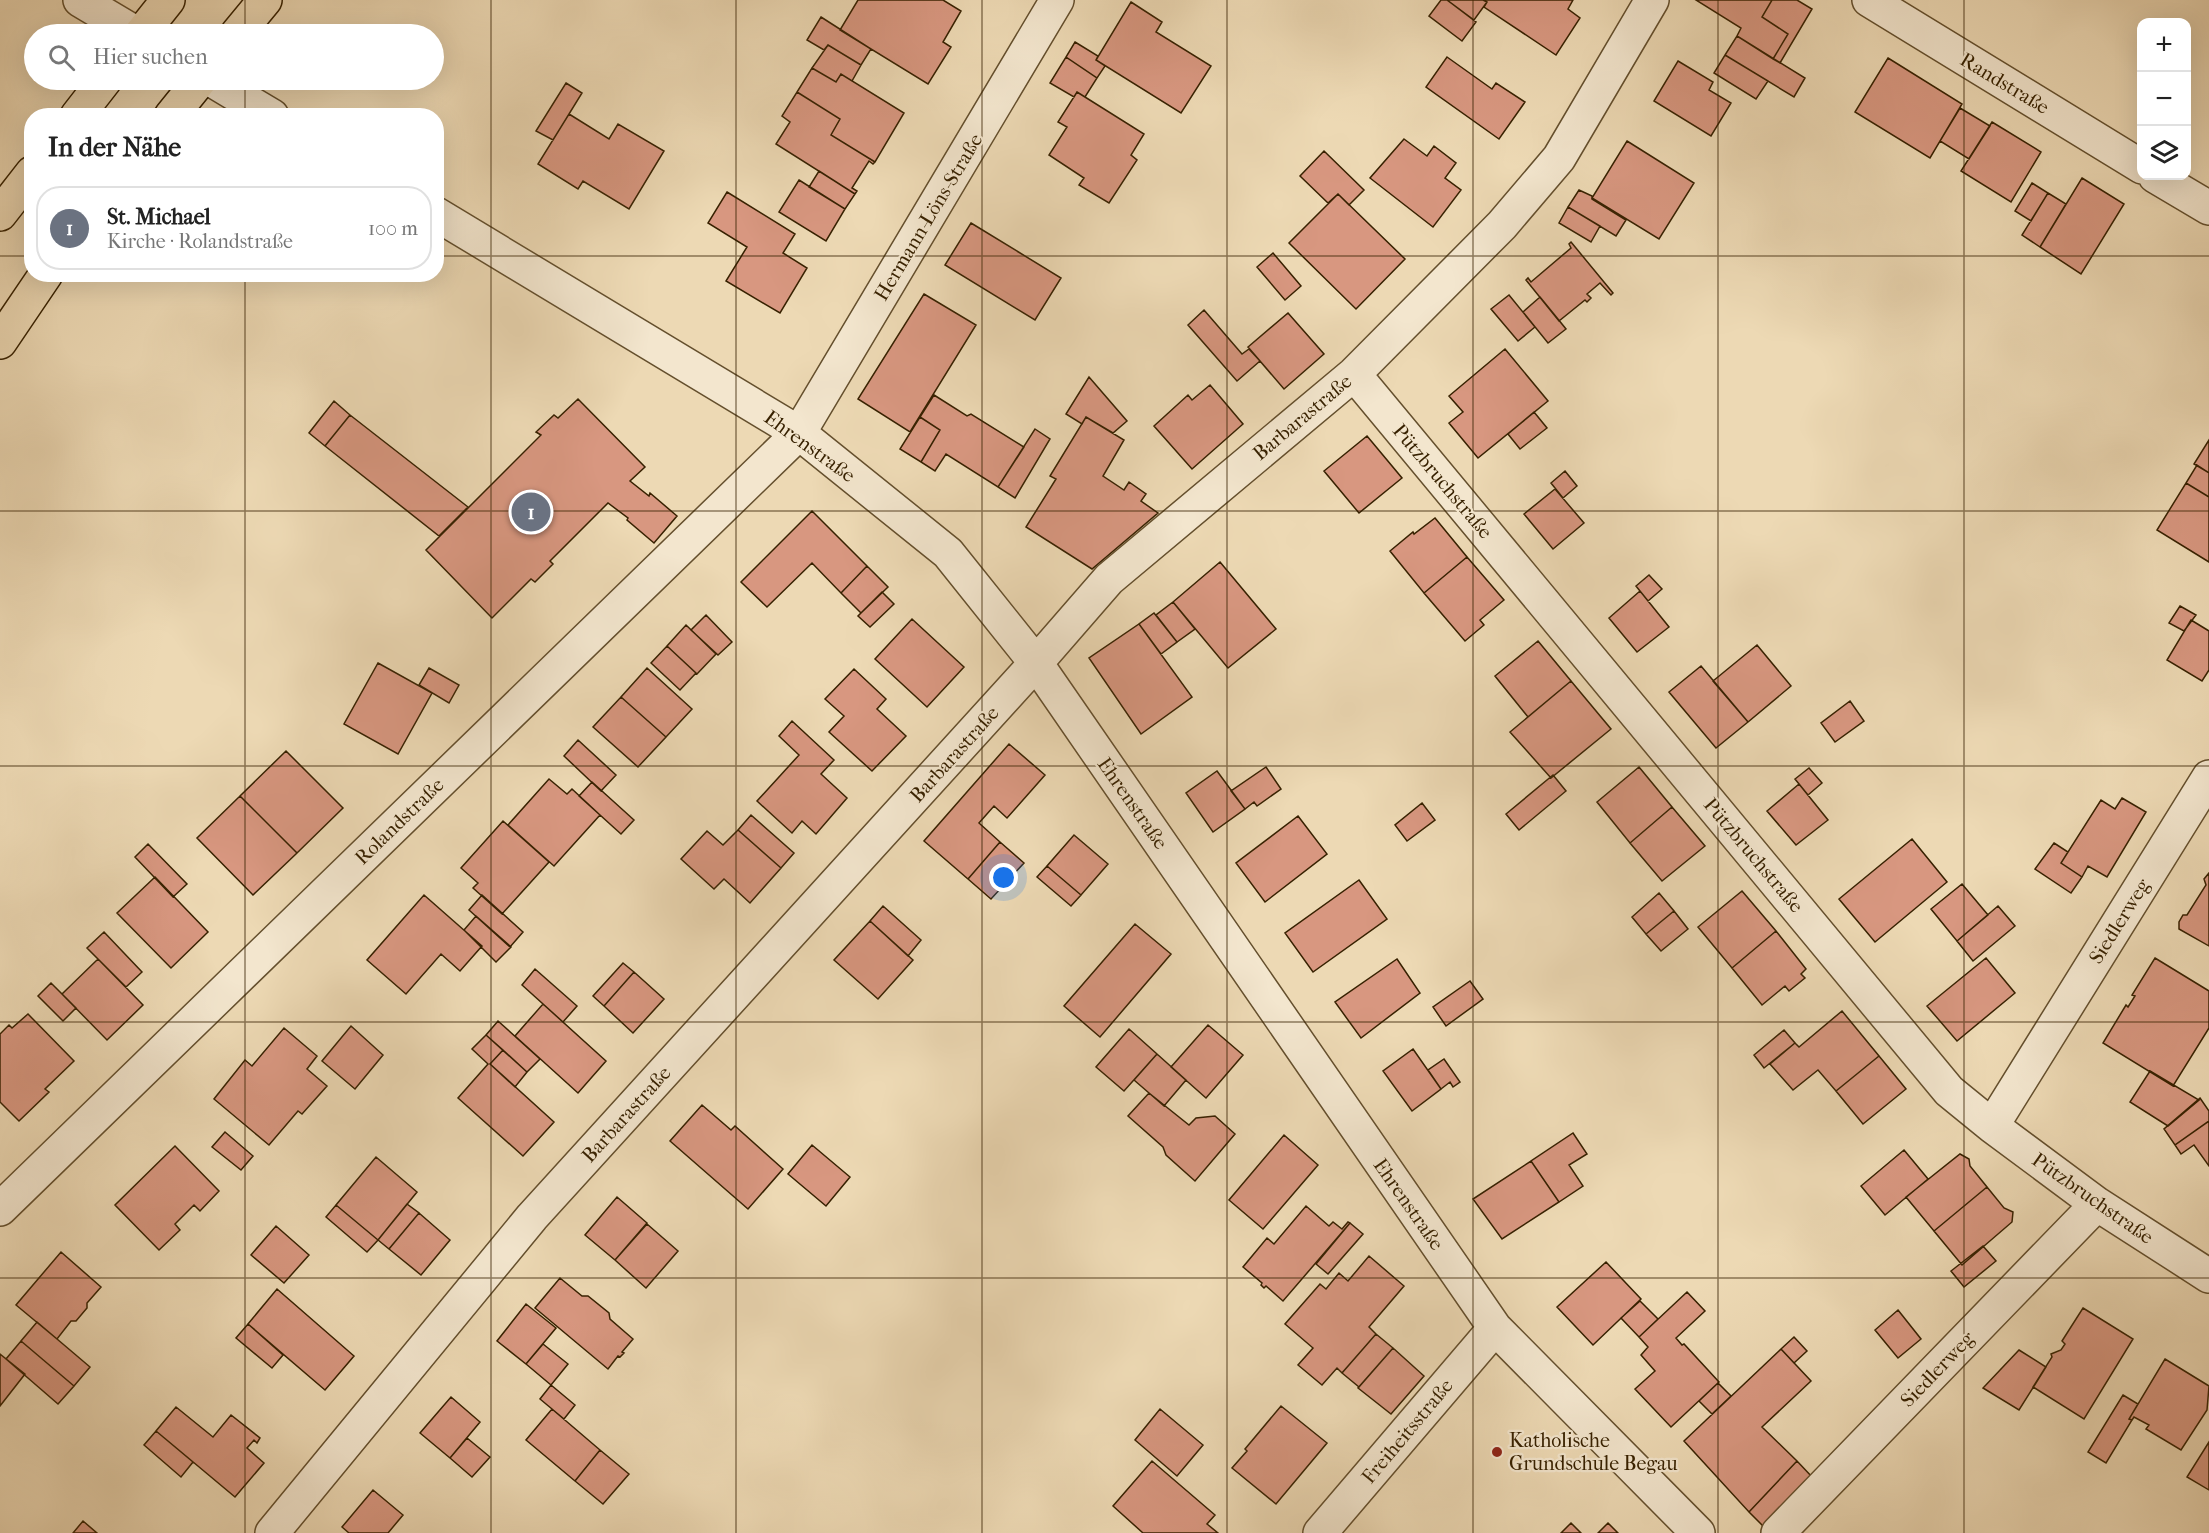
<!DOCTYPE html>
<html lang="de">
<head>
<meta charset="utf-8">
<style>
  :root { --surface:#fff; --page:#f6f6f6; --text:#222; --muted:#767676; --line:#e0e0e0; --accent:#8f2418 }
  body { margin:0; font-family:"IM FELL French Canon",serif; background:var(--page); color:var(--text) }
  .controls { position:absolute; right:18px; top:18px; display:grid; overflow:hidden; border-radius:12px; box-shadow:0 6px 24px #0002 }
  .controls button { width:54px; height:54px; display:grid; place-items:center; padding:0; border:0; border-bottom:2px solid var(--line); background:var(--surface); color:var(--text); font:30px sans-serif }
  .you { position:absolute; left:1004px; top:878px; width:21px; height:21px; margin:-15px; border:4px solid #fff; border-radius:50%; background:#1a73e8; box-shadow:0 0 0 9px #1a73e833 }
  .badge { display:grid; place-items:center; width:39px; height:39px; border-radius:50%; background:var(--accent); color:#fff; font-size:20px; font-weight:700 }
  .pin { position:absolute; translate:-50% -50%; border:3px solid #fff; box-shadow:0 2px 6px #0006 }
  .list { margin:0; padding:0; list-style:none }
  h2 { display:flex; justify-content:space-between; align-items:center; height:78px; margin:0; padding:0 24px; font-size:26px }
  h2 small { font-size:20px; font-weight:400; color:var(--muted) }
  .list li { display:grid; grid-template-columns:39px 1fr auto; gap:18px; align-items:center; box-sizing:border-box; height:84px; margin:0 12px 12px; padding:0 12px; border:2px solid var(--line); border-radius:24px }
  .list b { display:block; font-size:22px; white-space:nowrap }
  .list p { margin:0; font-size:20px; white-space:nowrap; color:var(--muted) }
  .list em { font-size:20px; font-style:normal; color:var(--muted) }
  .icon { flex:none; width:33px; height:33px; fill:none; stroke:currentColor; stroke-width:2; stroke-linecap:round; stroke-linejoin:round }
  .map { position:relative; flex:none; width:2209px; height:1533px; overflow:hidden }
  .search { position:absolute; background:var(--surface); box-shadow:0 6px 24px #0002; left:24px; top:24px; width:420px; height:66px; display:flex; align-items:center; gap:15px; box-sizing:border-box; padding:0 21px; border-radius:33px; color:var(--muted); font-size:22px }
  .panel { position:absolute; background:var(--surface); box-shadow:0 6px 24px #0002; left:24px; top:108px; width:420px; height:174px; border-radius:24px }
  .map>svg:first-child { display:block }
</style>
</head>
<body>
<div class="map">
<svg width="2209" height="1533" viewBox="0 0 2209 1533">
  <rect width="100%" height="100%" fill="#edd9b4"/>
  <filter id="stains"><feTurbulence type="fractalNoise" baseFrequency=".00333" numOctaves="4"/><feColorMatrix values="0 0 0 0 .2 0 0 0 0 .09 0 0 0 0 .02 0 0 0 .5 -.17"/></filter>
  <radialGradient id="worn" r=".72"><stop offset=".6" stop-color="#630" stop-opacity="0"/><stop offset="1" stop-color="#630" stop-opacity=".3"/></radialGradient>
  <path fill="#d89780" stroke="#372100" stroke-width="1.5" d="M858,0h85l18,11 -18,31 8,5 -23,37 -88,-54z
    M1441,0h6l29,22 -14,19 -33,-25z
    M1447,0h36l4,2 -13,18z
    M1483,0h90l-5,9 12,9 -24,37 -72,-48 3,-5z
    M1696,0h76l-10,17 26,17 -15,25 -36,-23 4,-8z
    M1772,0h25l15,9 -32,54 -7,-4 15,-25 -26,-17z
    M1131,2l31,20 -6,10 55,34 -30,47 -85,-53z
    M821,17l50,32 -10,16 -33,-20 -4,5 -17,-10z
    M1737,36l68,42 -11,19 -69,-42z
    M1075,42l23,14 -2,4 9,6 -8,12 -31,-21z
    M828,45l33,20 -9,16 -11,-7 -5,8 -24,-14z
    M1725,55l43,26 -12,18 -42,-26z
    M1066,57l31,21 -12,19 -8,-5 -3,5 -24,-14z
    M1447,57l45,32 4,-6 29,19 -26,37 -73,-52z
    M1888,58l74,46 -32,54 -75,-46z
    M1678,61l35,21 -4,8 22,13 -20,33 -57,-35z
    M812,68l24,14 5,-8 63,39 -29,49 -44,-27 9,-16 -43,-27z
    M566,83l16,10 -29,47 -17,-9z
    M797,92l43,27 -9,16 44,27 -2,2 -4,-3 -17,27 5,3 -2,3 -79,-50 14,-22 -8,-6z
    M1077,92l67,42 -13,21 6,5 -28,43 -30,-18 5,-7 -35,-23 18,-28 -9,-5z
    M1960,108l30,18 -21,33 -29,-18z
    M569,114l40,25 9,-15 46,27 -35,58 -46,-28 -5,8 -40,-25z
    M1992,122l49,30 -30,50 -50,-31z
    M1404,139l23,17 7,-10 22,17 -11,15 16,12 -28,37 -63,-49z
    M1627,141l67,42 -35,56 -67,-41z
    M1324,151l40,39 -15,15 -11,-11 -10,9 -28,-27z
    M819,171l36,23 -10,15 -36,-22z
    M2082,178l42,26 -43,70 -41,-27z
    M799,180l46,29 -19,32 -47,-29z
    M2032,183l16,10 -17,28 -16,-10z
    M1579,190l13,6v3l34,21 -10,16 -48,-29z
    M727,192l68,42 -12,19 24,15 -27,45 -54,-32 21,-34 -39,-24z
    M2048,193l18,11 -26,43 -18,-12z
    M1338,194l67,65 -49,50 -67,-66z
    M1568,207l32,19 -9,16 -32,-19z
    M971,223l90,55 -26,42 -90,-55z
    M1571,242l42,51 -2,2 -11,-12 -13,11 4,4 -4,4 -2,-2 -26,21 -33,-41 2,-2 3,4 40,-34 -2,-4z
    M1273,253l28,33 -16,14 -28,-33z
    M924,294l52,31 -66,107 -52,-33z
    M1509,295l26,32 -17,14 -27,-32z
    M1540,297l26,32 -18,14 -25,-31z
    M1204,310l38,44 7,-5 11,12 -23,20 -49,-56z
    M1288,313l36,41 -40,35 -36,-42z
    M1505,349l43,52 -70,57 -29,-35 14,-11 -14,-16z
    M1089,377l38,44 -14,12 -27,-16 -4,7 -16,-10z
    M1210,385l33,39 -51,45 -38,-43 34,-31 4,5z
    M934,395l33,21 4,-2 53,33 -26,40 -52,-33 -11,17 -14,-9 19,-32 -20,-13z
    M578,399l67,68 -15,14 19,15 1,-3 27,23 -23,27 -27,-23 1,-2 -20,-15 -58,58 3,3 -18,18 -4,-3 -39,39 -66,-68 115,-115 -5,-3 18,-17 4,3z
    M334,401l16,14 -25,31 -16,-13z
    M1534,412l13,16 -27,21 -12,-15z
    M350,415l118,92 -29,29 -114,-90z
    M920,417l20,13 -19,32 -21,-13z
    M1086,417l38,23 -21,36 21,14 5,-8 17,12 -5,7 17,12 -66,56 -66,-42 30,-48 -6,-3z
    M1035,429l15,10 -35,59 -17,-11z
    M1367,436l35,42 -43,35 -35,-42z
    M2209,440v33l-15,-9z
    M2197,465l12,8v24l-23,-14z
    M1565,471l12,15 -14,12 -12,-15z
    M2186,483l23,14v65l-52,-32z
    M1555,489l29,34 -31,26 -29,-35z
    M812,511l55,55 -26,27 -29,-30 -45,44 -26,-25z
    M1435,518l32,39 -43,36 -34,-42 23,-19 1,2z
    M1467,557l37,43 -24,20 4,5 -19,16 -41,-48z
    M1220,562l56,67 -48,39 -55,-66z
    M867,566l21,21 -27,26 -20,-20z
    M1649,575l13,14 -14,12 -12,-15z
    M1640,591l29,36 -32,25 -28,-34z
    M882,592l12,12 -24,23 -12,-11z
    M1173,602l22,27 -18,13 -21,-27z
    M2180,606l16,9 -12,16 -15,-8z
    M1154,613l23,29 -16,12 -22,-30z
    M706,615l26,27 -14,13 -27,-25z
    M912,619l52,48 -37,40 -52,-48z
    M2191,620l18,11v39l-7,11 -35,-21z
    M1139,624l53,73 -51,37 -52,-76z
    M686,625l30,29 -19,20 -30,-28z
    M1538,641l33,40 -43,36 -33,-41z
    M1757,645l34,41 -43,36 -35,-41z
    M667,646l29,27 -16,17 -29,-27z
    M378,663l54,30 -34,61 -54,-30z
    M1701,666l47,56 -32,26 -47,-56z
    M429,668l30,17 -10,18 -30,-18z
    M647,668l45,41 -26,28 -45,-40z
    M854,669l32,30 -9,10 29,27 -34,35 -43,-39 15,-16 -19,-17z
    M1571,681l40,48 -60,49 -41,-46z
    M621,697l45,40 -28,30 -45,-40z
    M1850,701l14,20 -29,21 -14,-19z
    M792,721l42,39 -13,14 26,24 -31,36 -14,-13 -10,12 -35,-32 42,-46 -20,-19z
    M578,740l38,35 -15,16 -37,-35z
    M1009,744l36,31 -38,43 -13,-12 -15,17 21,19 -32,37 -44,-38z
    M286,751l57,57 -46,45 -57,-57z
    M1266,767l15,22 -24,17 -3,-4 -9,7 -14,-18z
    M1639,767l33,40 -42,36 -33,-41z
    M1809,768l13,15 -14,12 -13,-16z
    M1217,771l28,38 -32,23 -27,-39z
    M1553,775l13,16 -47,39 -13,-16z
    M549,779l18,15 5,-5 28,26 -46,51 -46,-41z
    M592,782l42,38 -13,14 -42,-38z
    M1799,784l29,36 -32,25 -29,-34z
    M240,796l57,57 -44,42 -56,-57z
    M2122,798l24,14 -39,65 -19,-11 -6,11 -21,-14 40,-63 14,9z
    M1422,803l13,17 -28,21 -12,-16z
    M1672,807l33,39 -43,35 -32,-38z
    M751,815l43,38 -13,15 -43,-38z
    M1298,816l29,38 -62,48 -29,-39z
    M503,821l46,41 -47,52 -29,-26 5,-5 -17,-15z
    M738,830l43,38 -31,35 -26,-24 -10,10 -33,-30 26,-28 16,14z
    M1074,835l34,29 -27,31 -34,-29z
    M1912,839l35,43 -72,60 -36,-43z
    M1000,842l24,21 -33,36 -23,-20z
    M2054,843l14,9 -7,11 21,14 -11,16 -36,-24z
    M148,844l39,40 -14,13 -38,-40z
    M1047,866l34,29 -10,11 -34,-29z
    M2209,873v73l-30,-17v-7l4,-7h4l19,-30 -2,-6z
    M155,877l53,55 -37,36 -54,-55z
    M1359,880l28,39 -74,53 -28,-39z
    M1962,884l26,31 -31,26 -26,-32z
    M1742,891l34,40 -44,37 -34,-41z
    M1659,893l15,18 -28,23 -14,-17z
    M424,895l58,51 -22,25 -19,-17 -35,40 -39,-34z
    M482,895l41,37 -13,15 -41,-37z
    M883,906l38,34 -13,16 -38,-35z
    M1998,906l17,20 -42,35 -16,-20z
    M1674,911l14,18 -27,22 -15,-17z
    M476,916l35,31 -15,15 -32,-32z
    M870,921l43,39 -35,39 -44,-39z
    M1135,924l36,30 -71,83 -36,-31z
    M1776,931l30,38 -5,5 4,4 -16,13 -4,-5 -23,19 -30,-37z
    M104,932l38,40 -16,15 -39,-39z
    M1986,958l29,35 -58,48 -30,-35z
    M2155,958l54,33v37l-36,58 -70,-43 23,-38 2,2 7,-11 -3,-1z
    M98,959l45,46 -36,35 -45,-46z
    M1397,959l23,34 -59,45 -26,-36z
    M623,963l11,9 -30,34 -11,-10z
    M535,969l42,37 -14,16 -41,-37z
    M634,972l30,27 -31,34 -29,-27z
    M1470,981l13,18 -37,27 -13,-19z
    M51,983l25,25 -13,13 -25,-25z
    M543,1004l63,57 -28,32 -63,-57z
    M1842,1011l37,45 -43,35 -18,-21 -25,20 -23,-26 25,-21 4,4z
    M28,1014l46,47 -29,28 4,3 -30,29 -19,-19v-68l9,-9 3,3z
    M498,1021l42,38 -13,13 -41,-37z
    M1208,1025l35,30 -37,43 -35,-31z
    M351,1026l32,29 -28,34 -33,-28z
    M284,1028l33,28 -10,13 20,17 -25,28 -4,-3 -29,34 -55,-46 31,-39 7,6z
    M1129,1029l28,25 -33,37 -28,-24z
    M1784,1030l11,13 -31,25 -10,-13z
    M486,1035l17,15 -13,14 64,58 -31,34 -65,-58 30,-34 -16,-15z
    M1413,1049l28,40 -29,22 -29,-40z
    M503,1050l24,22 -12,15 -25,-23z
    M1157,1054l29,26 -22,26 -30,-26z
    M1879,1056l27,33 -43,35 -27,-33z
    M1444,1059l16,23 -7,5 -3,-5 -9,7 -13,-19z
    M2150,1071l49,29 -31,26 -38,-24z
    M1149,1093l40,32 7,-7 19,-2 20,18 -40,47 -29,-26 -3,-8 -35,-31z
    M2200,1098l9,13v10l-34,24 -11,-16z
    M702,1105l29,25 4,-4 48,43 -35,40 -78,-68z
    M2209,1121v45l-15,-21 -13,9 -6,-9z
    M225,1132l28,24 -12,14 -29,-23z
    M1573,1133l14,21 -18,11 14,21 -24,16 -28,-41z
    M1284,1135l34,30 -55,64 -34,-29z
    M812,1145l38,32 -24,29 -38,-32z
    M175,1146l44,45 -19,20 -6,-6 -19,19 5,6 -21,20 -44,-45z
    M1904,1150l24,29 -43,36 -24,-29z
    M1960,1154l9,5 1,7 17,21 -53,44 -28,-34z
    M376,1157l41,35 -39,48 -42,-35z
    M1531,1161l28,41 -57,37 -29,-40z
    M1987,1187l17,21 9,4 -1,10 -50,43 -28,-34z
    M617,1197l30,26 -32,37 -30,-25z
    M407,1204l12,9 -30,36 -11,-9z
    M336,1205l42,35 -11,12 -41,-35z
    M1306,1206l23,20 4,-4 9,7 6,-7 2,1 -67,78 -17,-15 -2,2 -3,-3 1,-2 -19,-16 24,-29 7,6z
    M419,1213l31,27 -29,35 -32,-26z
    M1350,1223l13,11 -35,40 -12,-10z
    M647,1224l31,27 -32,37 -31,-28z
    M276,1226l33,29 -25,28 -33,-28z
    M1983,1246l13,15 -32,26 -13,-16z
    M61,1252l40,35 -14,16v5l-11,13h-5l-14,18 -41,-34z
    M1369,1256l35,30 -35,41 7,7 -34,39 -5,-5 -15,17 -24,-20 15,-17 -28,-24 35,-40 6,5 13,-16 9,8z
    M1606,1262l35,37 -48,46 -36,-38z
    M560,1278l22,18h6l21,17 1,6 23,20 -11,13 2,1 -4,4 -2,-1 -10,13 -73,-61z
    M277,1289l77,67 -29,34 -77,-66z
    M1687,1292l18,19 -29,27 6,7 2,-1 35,38 -48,45 -36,-38 20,-18 -14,-16 7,-8 -9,-10z
    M1640,1301l18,18 -19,18 -18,-19z
    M526,1304l30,24 -30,36 -29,-23z
    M2083,1308l50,31 -49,80 -51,-32 19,-30 -1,-3 10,-4 4,-6 -3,-3z
    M1898,1310l23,29 -23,19 -23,-28z
    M37,1322l53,45 -16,19 -53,-45z
    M248,1324l35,31 -11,13 -36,-30z
    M1376,1334l17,14 -34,39 -17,-14z
    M1794,1337l13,14 -13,12 -13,-14z
    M21,1341l53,45 -16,18 -52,-45z
    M543,1344l25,20 -17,21 -25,-21z
    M1393,1348l31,28 -33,38 -33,-26z
    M1781,1349l30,32 -49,46 35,34 -48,51 -65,-71z
    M2019,1350l27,17 -27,43 -36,-22z
    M0,1354l25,20 -25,32z
    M2165,1359l44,27 -2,24 -26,40 -35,-21 3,-4 -15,-8 -2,3 -3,-1z
    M1718,1383l13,13 -19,18 -13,-13z
    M551,1385l24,20 -11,14 -24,-20z
    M2123,1395l15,9 -9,15 3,1 -26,43 -18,-11z
    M451,1397l29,25 -30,36 -30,-25z
    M1281,1406l46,37 -51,61 -44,-36 15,-17 -2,-2z
    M176,1407l37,30 18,-22 29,23 -3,5 -3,-3 -7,8 17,15 -29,34 -79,-66z
    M552,1409l48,41 -25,31 -49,-41z
    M1160,1409l43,36 -26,31 -42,-36z
    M156,1431l37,31 -12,15 -37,-32z
    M467,1438l23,19 -18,20 -22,-19z
    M2209,1442v48l-22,-13z
    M600,1450l29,24 -26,30 -28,-23z
    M1152,1461l63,54 -8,9 11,9h-75l-30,-27z
    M1797,1461l16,17 -48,50 -16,-16z
    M373,1490l30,25 -15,18h-39l-7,-6z
    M83,1521l14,12h-24z
    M1571,1523l10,10h-20z
    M1608,1523l10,10h-20z"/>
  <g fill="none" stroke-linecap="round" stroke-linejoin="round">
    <g stroke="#644f2d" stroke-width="36">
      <path id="minor" d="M80,0l57,34
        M1869,0l273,167
        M212,80l60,36
        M2155,176l54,32
        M436,214l363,219 149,120 88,110 459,665 203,205
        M1354,374l595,717 43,35 105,78 112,72
        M1992,1126l217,-349
        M0,1209l799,-776 258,-433
        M272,1533l260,-316 504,-554 73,-84 245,-205 148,-149 57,-67 93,-158
        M1320,1533l175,-205
        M1778,1533l319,-329"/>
    </g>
    <g stroke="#372100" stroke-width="36">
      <path id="motorway" d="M141,34l27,-34
        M237,34l28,-34
        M77,116l28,-36
        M171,116l29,-36
        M0,214l32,-41
        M0,342l46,-68"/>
    </g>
    <use href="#minor" stroke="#f3e6ce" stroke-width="33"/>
    <use href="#motorway" stroke="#edd9b4" stroke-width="33"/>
  </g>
  <path fill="none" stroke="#372100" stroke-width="1.5" stroke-opacity="0.55" d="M245,0v34M491,0v1533M736,0v1533M982,0v1533M1227,0v1533M1473,0v1533M1718,0v1533M1964,0v1533M245,80v36M0,256h32M436,256h1773M245,274v1259M0,511h2209M0,766h2209M0,1022h2209M0,1278h2209"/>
  <circle fill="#8f2418" stroke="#f3e6ce" stroke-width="2" cx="1497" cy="1452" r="6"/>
  <g text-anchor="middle" stroke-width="4.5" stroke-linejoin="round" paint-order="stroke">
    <g font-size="20" fill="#372100" stroke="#f3e6ce">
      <text transform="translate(2005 83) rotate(31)" y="7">Randstraße</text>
      <text transform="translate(928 217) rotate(-59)" y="7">Hermann-Löns-Straße</text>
      <text transform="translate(1302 417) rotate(-40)" y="7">Barbarastraße</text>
      <text transform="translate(810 446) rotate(36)" y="7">Ehrenstraße</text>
      <text transform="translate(1443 481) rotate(50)" y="7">Pützbruchstraße</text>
      <text transform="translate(954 754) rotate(-48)" y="7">Barbarastraße</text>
      <text transform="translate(1133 803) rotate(55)" y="7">Ehrenstraße</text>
      <text transform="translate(399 821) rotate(-44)" y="7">Rolandstraße</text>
      <text transform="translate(1754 855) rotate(50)" y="7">Pützbruchstraße</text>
      <text transform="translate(2119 921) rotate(-58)" y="7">Siedlerweg</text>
      <text transform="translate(626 1114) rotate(-48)" y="7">Barbarastraße</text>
      <text transform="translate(2093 1198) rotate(35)" y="7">Pützbruchstraße</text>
      <text transform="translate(1409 1204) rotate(55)" y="7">Ehrenstraße</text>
      <text transform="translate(1937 1369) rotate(-46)" y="7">Siedlerweg</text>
      <text transform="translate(1407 1431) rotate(-50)" y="7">Freiheitsstraße</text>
    </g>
    <g font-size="20" fill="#372100" stroke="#f3e6ce" text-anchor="start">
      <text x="1509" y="1447">Katholische<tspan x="1509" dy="23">Grundschule Begau</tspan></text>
    </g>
  </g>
  <rect width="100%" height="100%" filter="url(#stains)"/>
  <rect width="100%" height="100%" fill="url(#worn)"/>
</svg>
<div class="controls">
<button>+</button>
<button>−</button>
<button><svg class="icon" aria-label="layers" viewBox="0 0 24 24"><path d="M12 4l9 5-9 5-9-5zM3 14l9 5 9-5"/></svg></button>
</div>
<div class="you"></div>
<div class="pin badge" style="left:531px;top:512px;background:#6b7280">1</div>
<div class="search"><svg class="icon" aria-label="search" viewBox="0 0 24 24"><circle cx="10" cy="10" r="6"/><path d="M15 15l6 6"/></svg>Hier suchen</div>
<section class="panel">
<h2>In der Nähe<small></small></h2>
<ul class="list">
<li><span class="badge" style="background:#6b7280">1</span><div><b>St. Michael</b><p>Kirche · Rolandstraße</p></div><em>100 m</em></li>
</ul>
</section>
</div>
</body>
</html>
